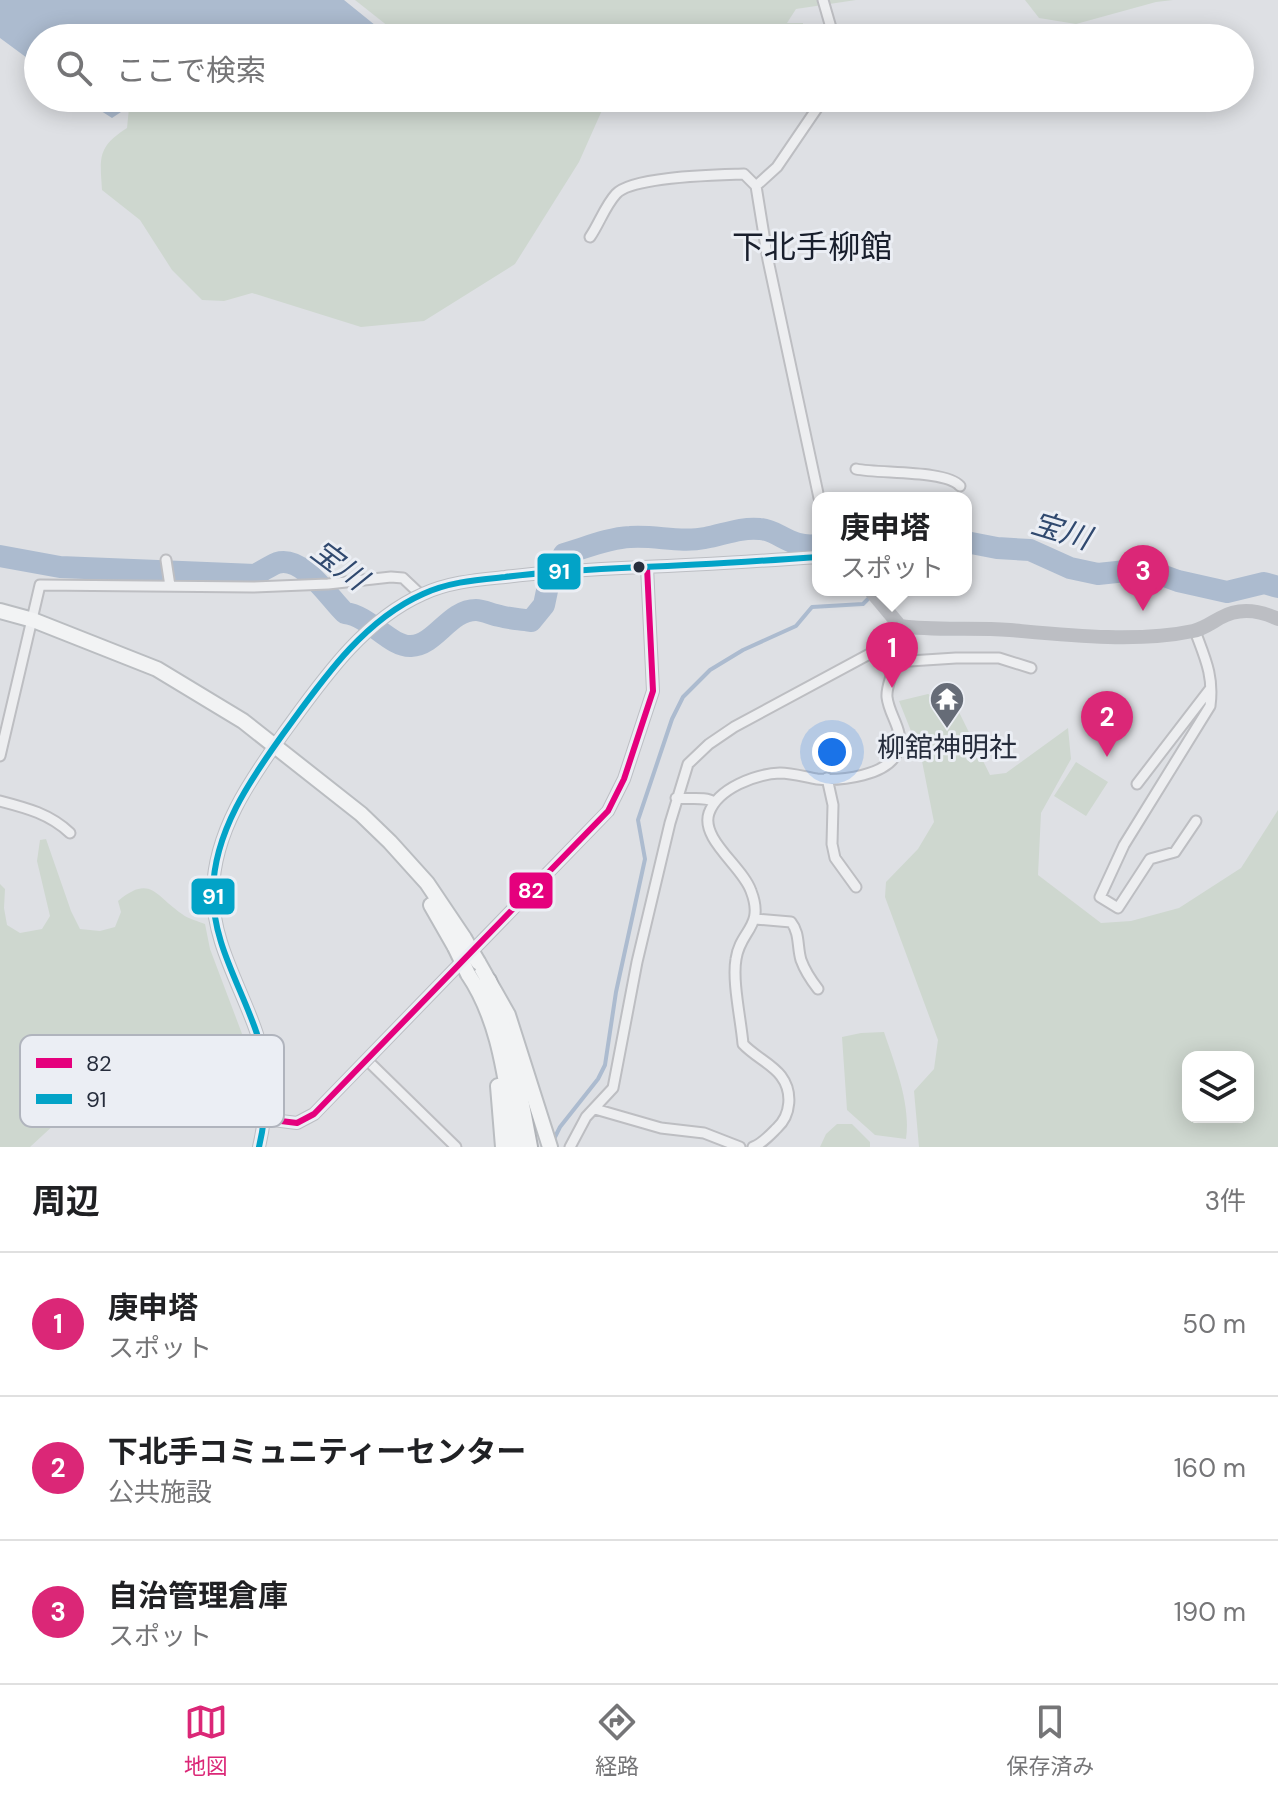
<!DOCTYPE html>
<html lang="ja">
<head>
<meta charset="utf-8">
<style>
  :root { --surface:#fff; --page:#f6f6f6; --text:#202124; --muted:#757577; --line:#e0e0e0; --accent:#db2777 }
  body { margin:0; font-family:"DM Sans","Noto Sans JP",sans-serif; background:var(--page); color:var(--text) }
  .controls { position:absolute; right:24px; bottom:24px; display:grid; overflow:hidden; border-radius:16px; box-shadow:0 4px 20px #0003 }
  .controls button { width:72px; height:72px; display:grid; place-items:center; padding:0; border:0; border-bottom:2px solid var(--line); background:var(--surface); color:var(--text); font:40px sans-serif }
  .you { position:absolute; left:832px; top:752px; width:28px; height:28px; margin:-20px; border:6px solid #fff; border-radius:50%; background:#1a73e8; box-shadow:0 0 0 12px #1a73e833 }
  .badge { display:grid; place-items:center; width:52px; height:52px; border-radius:50%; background:var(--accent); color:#fff; font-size:26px; font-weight:700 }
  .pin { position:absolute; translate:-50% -66px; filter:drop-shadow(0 2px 4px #0008) }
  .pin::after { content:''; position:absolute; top:42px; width:28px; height:24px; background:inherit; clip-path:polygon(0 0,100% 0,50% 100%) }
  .popup { position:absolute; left:812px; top:492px; width:160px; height:104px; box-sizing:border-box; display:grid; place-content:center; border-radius:16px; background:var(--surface); filter:drop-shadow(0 2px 6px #0005); font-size:26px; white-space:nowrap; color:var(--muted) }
  .popup b { font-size:30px; color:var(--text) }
  .popup::after { content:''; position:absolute; left:50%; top:100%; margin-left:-16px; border:16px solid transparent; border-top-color:var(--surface) }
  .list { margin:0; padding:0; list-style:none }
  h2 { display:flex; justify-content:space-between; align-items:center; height:104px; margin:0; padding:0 32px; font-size:34px }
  h2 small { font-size:26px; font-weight:400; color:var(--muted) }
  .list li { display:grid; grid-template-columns:52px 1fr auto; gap:24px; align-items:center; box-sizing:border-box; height:144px; padding:0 32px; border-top:2px solid var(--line) }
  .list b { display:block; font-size:30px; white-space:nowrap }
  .list p { margin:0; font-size:26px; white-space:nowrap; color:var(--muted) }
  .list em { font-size:26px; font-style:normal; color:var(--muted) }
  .icon { flex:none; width:44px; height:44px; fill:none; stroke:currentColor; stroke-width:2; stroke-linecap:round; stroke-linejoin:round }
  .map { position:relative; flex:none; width:1278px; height:1147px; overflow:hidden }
  .search { position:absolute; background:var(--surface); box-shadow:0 4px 20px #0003; left:24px; right:24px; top:24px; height:88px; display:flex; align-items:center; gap:20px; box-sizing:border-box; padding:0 28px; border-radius:44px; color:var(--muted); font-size:30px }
  .sheet { height:536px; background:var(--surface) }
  nav { display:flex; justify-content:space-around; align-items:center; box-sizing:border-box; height:112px; border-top:2px solid var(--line); background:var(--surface); font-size:22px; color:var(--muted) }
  nav a { display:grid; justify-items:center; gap:4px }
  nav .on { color:var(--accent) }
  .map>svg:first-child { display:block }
</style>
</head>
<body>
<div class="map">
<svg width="1278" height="1147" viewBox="0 0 1278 1147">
  <rect width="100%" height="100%" fill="#dee0e4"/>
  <path fill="#ced7cf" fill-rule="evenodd" d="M355,0h501l-60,9 -9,14h16l1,15h-20l-1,-9 -7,9h-373z
    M1025,0h148l-17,2 -80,22 -37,-6z
    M130,98h492l-19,10 -24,54 -64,102 -91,57 -63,6 -109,-34 -28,8 -22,-1 -30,-30 -32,-50 -38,-30c-2,-32 -5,-43 25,-62z
    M928,694l28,12 34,69 16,-2 62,-45 3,31 -30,54 -3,62 63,48 30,-2 48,-13 62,-40 37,-58v337h-359l-5,-56 20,-22 4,-29 -53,-143 1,-15 32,-33 16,-27 -13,-66 -22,-55zM1188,1057h60v60h-60z
    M1076,762l32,20 -22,34 -32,-20z
    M46,839l25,72 9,18 20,2 15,-4 6,-15 -3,-11c33,-27 37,-5 64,13 6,5 16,7 23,10l5,25 34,90c-19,0 -33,3 -50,11l-2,9c-11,7 -21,10 -35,12 -12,-8 -20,-7 -34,-5l-3,17 -15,9 -22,6 -53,49h-30v-263l5,5 -1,19 3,17 13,8 22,-4 8,-13 -13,-55 3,-21z
    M884,1032c11,33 27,72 22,107l-31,-4 -28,-25 -5,-73 19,-4z
    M837,1124h15l18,18v5h-50l6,-13z"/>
  <path fill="#acbbcf" d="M0,0h344l47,38h-353v28l-38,-28z
    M81,98h44l-4,14 -9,6z"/>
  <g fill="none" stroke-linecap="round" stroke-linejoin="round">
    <path stroke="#acbbcf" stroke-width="4" d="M966,553l17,-8
      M553,1141l7,-14 38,-48 7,-14 11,-73 29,-133 -7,-39 34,-101 11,-22 27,-27 33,-20 53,-24 16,-19 51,-3 7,-7"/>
    <path stroke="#acbbcf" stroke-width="22" d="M966,542l31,6 33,2 40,18 28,6 47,-5 33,12 49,11 37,-9 14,4
      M0,556l60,11 195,8c7,-4 15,-9 22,-12 26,-8 52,35 68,50 25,3 45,34 66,33 25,-1 38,-36 65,-36 7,0 17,5 24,6 10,3 21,3 31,5l13,-16 4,-19 16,-32c21,-6 44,-16 66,-17 26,-2 49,6 75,1 18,-3 35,-11 55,-9 19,1 30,20 58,16"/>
    <g stroke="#bdbec2" stroke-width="13">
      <path id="street" d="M823,0l11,38
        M756,186l21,-19 47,-69
        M590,237c9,-13 15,-31 26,-43 16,-18 102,-19 128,-20l12,12 12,74 51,238
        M856,469c24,5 90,1 104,17
        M166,560l4,26
        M1195,631c10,27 19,45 15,75l-86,139 -24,52 18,11 32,-49 25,-7 21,-31
        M894,662l62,-4h43l32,10
        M0,756l40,-171 213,2 75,-3 63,-7 12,1 18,17
        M827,778l6,27 -1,39 3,14 21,29
        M1137,784l73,-95
        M676,798c12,2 29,-2 38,4
        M0,801c27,7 50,13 70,32
        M755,919l36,3c9,11 6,25 10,38 4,11 10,20 17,29
        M367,1060l89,87
        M595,1109l66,19 43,5 36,14
        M570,1147l16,-30 27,-29 24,-126 33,-139 18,-59 21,-20 25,-17 154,-83
        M753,1147c9,-3 17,-12 24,-19 14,-13 16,-36 4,-52 -9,-12 -27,-20 -38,-32 -2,-24 -11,-63 -7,-85 4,-29 29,-32 15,-68 -8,-24 -51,-52 -42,-78 9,-25 47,-39 71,-40 12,0 25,4 37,6 23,2 73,-3 81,-29 7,-19 -9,-34 -11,-53 -1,-12 7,-23 6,-35 0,-6 -4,-13 -5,-18l12,-18"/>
    </g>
    <g stroke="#babdc1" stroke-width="18">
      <path id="primary" d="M0,611l33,9 124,49 86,52 118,93 29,28 37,41 37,55
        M431,905l24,42
        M478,962l30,53 42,132
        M468,974c34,50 38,114 49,173
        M498,1086l5,61"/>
    </g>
    <g stroke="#b0b3b8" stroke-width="20">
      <path id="highway" d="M488,981l25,81 16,85"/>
    </g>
    <use href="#street" stroke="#edeef0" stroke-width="9"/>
    <path stroke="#bcbec3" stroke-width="14" d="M870,590l30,36c36,5 73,1 110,4 55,5 127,13 183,1 10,-2 18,-8 27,-13 19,-11 39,-8 58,1
      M265,1119l32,4 17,-9 294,-303 16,-32 29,-88 -6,-124
      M259,1147c9,-39 10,-75 -2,-113 -16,-48 -45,-92 -44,-143 1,-59 37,-111 70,-157 38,-52 79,-113 140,-140 26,-12 53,-14 82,-17 46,-6 92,-8 138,-10 58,-2 117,-6 175,-10"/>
    <use href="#primary" stroke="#f2f3f4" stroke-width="14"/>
    <use href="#highway" stroke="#f2f3f4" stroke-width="16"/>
    <g stroke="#babdc1" stroke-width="18" stroke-linecap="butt">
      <path id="primary-bridge" d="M464,938l14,24
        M455,947l13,27"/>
    </g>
    <use href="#primary-bridge" stroke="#f2f3f4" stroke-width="14"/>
    <g stroke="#ebeef4" stroke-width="12">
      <path id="bus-1" d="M265,1119l32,4 17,-9 294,-303 16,-32 29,-88 -6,-124"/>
    </g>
    <g stroke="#ebeef4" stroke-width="12">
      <path id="bus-2" d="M259,1147c9,-39 10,-75 -2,-113 -16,-48 -45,-92 -44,-143 1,-59 37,-111 70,-157 38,-52 79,-113 140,-140 26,-12 53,-14 82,-17 46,-6 92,-8 138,-10 58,-2 117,-6 175,-10"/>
    </g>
    <use href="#bus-1" stroke="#e5007d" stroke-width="6"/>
    <use href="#bus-2" stroke="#02a3c7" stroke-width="6"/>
  </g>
  <defs>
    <g id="temple-pin" transform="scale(1.8)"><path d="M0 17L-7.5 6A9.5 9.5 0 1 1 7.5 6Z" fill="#666c77" stroke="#ebeef4"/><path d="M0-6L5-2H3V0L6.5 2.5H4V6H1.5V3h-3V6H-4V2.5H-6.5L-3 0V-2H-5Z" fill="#fff"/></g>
  </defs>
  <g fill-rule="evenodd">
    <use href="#temple-pin" x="947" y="699"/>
  </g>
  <circle fill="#262d3c" stroke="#ebeef4" stroke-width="3" cx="639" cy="567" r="7"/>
  <g text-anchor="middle" stroke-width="6" stroke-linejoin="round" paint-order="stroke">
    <g font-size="28" fill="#262d3c" stroke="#ebeef4">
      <text x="947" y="757">柳舘神明社</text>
    </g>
    <g font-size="30" font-style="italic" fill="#30496f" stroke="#ebeef4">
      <text transform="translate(1061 531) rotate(17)" y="10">宝川</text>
      <text transform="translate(339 565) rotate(37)" y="10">宝川</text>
    </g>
    <g font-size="32" fill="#181e2c" stroke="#ebeef4">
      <text x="812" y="258">下北手柳館</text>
    </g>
  </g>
  <rect x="20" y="1035" width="264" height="92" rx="12" fill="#ebeef4" stroke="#b0b4bd" stroke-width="2"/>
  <rect x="36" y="1058" width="36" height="10" fill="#e5007d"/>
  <rect x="36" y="1094" width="36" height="10" fill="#02a3c7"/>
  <g font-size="22" fill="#262d3c">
    <text x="86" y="1071">82</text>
    <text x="86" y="1107">91</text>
  </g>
  <g stroke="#ebeef4" stroke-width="3">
    <rect x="536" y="552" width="46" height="39" rx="8" fill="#02a3c7"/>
    <rect x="508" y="871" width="46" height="39" rx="8" fill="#e5007d"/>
    <rect x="190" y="877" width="46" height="39" rx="8" fill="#02a3c7"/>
  </g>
  <g font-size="22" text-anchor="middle" font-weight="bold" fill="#fff">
    <text x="559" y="579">91</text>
    <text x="531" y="898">82</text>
    <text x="213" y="904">91</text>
  </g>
</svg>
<div class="controls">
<button><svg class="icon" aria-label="layers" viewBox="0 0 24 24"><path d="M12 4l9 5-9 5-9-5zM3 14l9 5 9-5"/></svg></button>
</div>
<div class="you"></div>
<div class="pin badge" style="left:892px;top:688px">1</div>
<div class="popup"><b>庚申塔</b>スポット</div>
<div class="pin badge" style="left:1107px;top:757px">2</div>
<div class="pin badge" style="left:1143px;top:611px">3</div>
<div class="search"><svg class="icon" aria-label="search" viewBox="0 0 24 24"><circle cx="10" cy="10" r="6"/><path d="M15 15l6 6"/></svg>ここで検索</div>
</div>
<section class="sheet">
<h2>周辺<small>3件</small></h2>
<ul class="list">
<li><span class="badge">1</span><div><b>庚申塔</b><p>スポット</p></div><em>50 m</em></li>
<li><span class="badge">2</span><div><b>下北手コミュニティーセンター</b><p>公共施設</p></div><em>160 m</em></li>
<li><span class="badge">3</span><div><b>自治管理倉庫</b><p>スポット</p></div><em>190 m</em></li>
</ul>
</section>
<nav>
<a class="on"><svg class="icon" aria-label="map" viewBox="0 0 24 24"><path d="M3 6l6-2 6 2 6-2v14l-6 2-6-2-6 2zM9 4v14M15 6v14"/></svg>地図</a>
<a><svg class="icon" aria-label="directions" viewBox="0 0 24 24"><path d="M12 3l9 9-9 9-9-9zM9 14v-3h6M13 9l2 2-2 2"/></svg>経路</a>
<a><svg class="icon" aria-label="saved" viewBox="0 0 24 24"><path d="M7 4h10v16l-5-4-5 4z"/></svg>保存済み</a>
</nav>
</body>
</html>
